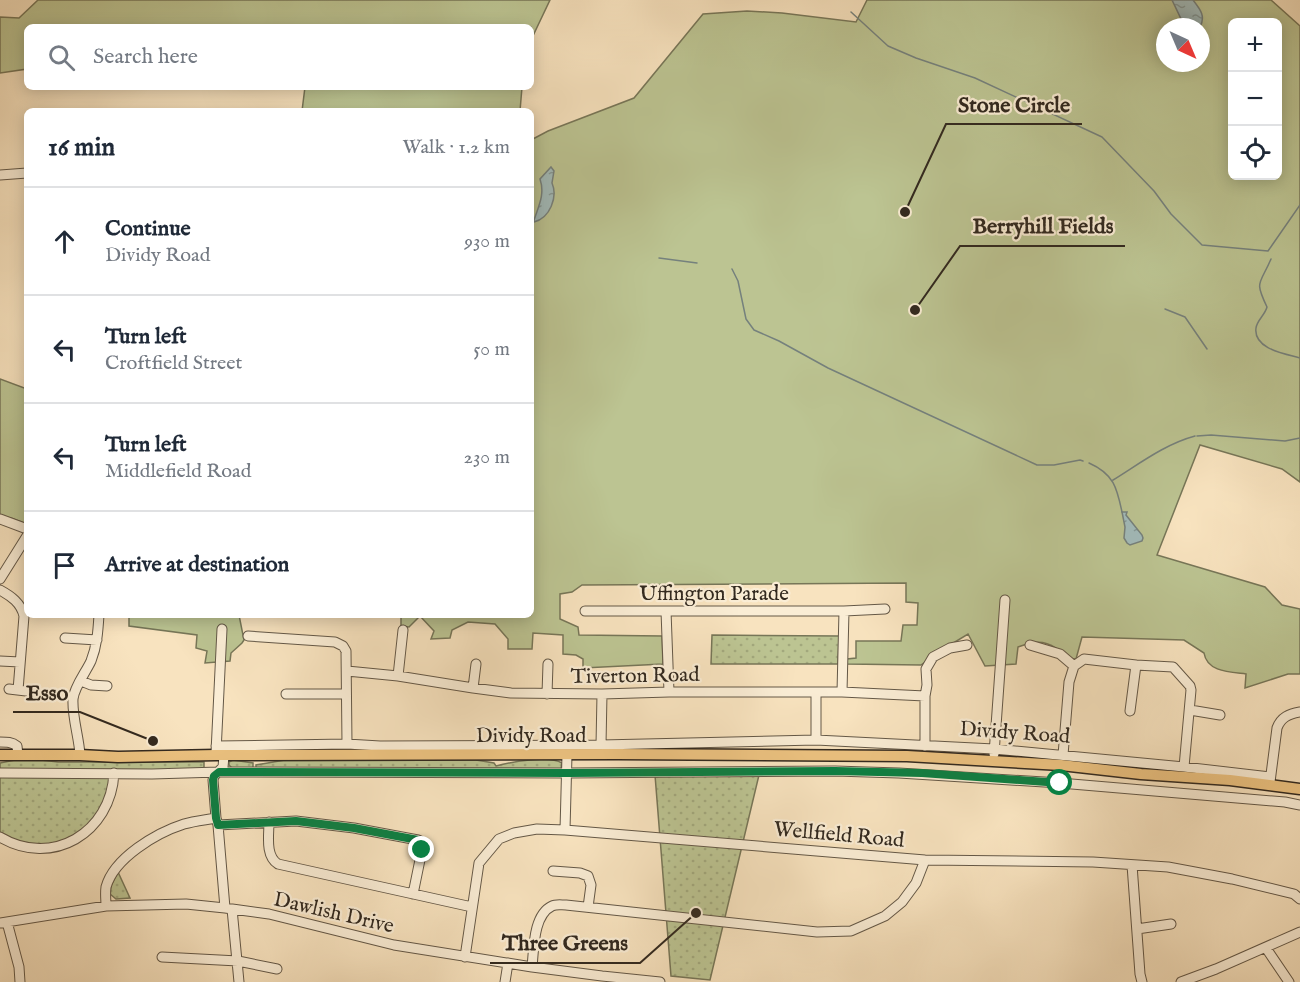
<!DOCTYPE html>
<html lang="en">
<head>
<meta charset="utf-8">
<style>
  :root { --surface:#fff; --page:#f2f2f3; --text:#1f2937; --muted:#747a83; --line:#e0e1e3 }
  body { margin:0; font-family:"IM FELL English",serif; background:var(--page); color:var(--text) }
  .controls { position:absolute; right:18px; top:18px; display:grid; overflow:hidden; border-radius:9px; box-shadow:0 3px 15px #0003 }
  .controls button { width:54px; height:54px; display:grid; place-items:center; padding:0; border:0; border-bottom:2px solid var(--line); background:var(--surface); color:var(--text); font:30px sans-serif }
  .compass { position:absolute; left:1156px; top:18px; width:54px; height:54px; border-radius:50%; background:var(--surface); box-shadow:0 3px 15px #0003; rotate:136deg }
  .stop { position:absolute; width:18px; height:18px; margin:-14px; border:4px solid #0b8043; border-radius:50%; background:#fff }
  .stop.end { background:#0b8043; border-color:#fff; box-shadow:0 2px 6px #0008 }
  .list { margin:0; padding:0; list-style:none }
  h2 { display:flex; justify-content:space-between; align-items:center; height:78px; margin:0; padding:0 24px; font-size:26px }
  h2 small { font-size:20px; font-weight:400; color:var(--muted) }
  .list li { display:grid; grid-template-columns:39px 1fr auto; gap:18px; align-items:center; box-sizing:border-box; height:108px; padding:0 24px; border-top:2px solid var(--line) }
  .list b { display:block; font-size:22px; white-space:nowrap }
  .list p { margin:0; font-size:20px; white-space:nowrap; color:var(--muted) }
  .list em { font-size:20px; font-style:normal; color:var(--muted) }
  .icon { flex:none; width:33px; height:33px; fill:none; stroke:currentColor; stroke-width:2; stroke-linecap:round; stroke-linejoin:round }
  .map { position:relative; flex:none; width:1300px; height:982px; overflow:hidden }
  .search { position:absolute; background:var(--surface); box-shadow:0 3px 15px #0003; left:24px; top:24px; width:510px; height:66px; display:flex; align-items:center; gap:15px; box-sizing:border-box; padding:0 21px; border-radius:9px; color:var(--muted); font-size:22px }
  .panel { position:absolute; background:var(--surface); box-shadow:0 3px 15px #0003; left:24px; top:108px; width:510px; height:510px; border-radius:9px }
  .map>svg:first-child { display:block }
</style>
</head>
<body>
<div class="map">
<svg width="1300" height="982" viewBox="0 0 1300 982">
  <defs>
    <pattern id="grass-dots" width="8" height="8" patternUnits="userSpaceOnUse" patternTransform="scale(1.5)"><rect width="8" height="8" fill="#bcc492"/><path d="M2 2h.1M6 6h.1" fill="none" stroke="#a2a87d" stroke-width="1.8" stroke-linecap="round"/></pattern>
    <pattern id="water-ripples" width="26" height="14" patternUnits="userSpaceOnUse" patternTransform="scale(1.5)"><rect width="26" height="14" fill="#a2bcbc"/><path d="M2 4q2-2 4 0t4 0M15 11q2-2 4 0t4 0" fill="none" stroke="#859998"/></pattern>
  </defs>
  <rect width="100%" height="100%" fill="#f8e3bf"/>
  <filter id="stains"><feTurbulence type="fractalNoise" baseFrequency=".00333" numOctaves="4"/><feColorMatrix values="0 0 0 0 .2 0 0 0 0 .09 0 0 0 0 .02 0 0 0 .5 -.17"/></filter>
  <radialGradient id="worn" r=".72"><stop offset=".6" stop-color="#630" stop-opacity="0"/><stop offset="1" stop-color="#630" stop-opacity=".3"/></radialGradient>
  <path fill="url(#grass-dots)" stroke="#777658" stroke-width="1.5" d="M712,635l127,1 -1,28h-127z
    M15,760h26l17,2h146v8l-204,-1v-6z
    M233,760l20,3v7l-21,-2 -3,-3v-3z
    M285,760h191l18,3 2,3c15,-4 53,-11 66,-3l-1,6 -305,2v-6z
    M0,772l114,1 -9,36 -35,33 -42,6 -28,-14z
    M655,775h104l-49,205 -39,-4z
    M118,872l12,26 -14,1 -6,-5 1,-8z"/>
  <path fill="#bcc492" stroke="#777658" stroke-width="1.5" fill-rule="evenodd" d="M38,0h512l-19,40v-13h-504v42l-27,4v-56l19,1z
    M867,0h404l29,26v456l-18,-13 -82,-24 -43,110 108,32 17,18 18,4v65h-12l-43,14 1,-14c-16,-2 -39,-2 -42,-21l-20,-13 -102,-3 -6,22c-12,0 -11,-5 -20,-11 -14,-9 -24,-6 -38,-1l-2,17 -31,2 -17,-32 -23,14 -24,17 -74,-1v-5l9,-1v-17h45l2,-16h14l1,-22 -12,-1v-19l-324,2 -10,7 -12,2v25l18,8 1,8 83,1 1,28 -80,4v-9l-7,-4 -13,-1v-19l-30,-2 -1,16h-24v-10l-13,-15 -27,-2 -16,8 -2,8 -19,1 3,-8 -14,-15 -11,11 -8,-1v-11h130v-475l17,-9 86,-33 69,-84 44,-3 35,2 74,9zM1232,22h46v154h-46zM1165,27h36v36h-36z
    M305,87h217l-2,24h-218z
    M0,379l27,10v135l-16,-6 -11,-2z
    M129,615h110l5,25 -2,3 -11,10 -1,8 -25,2 2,-12 -11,-3 1,-13 -68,-9z"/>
  <path fill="url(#water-ripples)" stroke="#75817d" stroke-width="1.5" d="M1172,0h21c7,9 13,16 7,27h-18v-6z
    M551,167l3,4 -2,12c6,14 -2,35 -18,39v-2c5,-15 11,-26 6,-41z
    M1122,512h5l-1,3 16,20 1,3 -1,3 -12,4 -3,-2 -3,-5 1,-11z"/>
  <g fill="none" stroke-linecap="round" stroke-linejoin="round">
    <path stroke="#75817d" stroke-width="1.5" d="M851,12l37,34 28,12 59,20 127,59 52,54 17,23 31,31 66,6
      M1268,251l32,-46
      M659,258l38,5
      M1271,259c-11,26 -17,21 -4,48 -2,8 -10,13 -11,21 -3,21 30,26 44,30
      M732,269l6,12 8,38 8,11 25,11 49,27 209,97h17l26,-5 3,1
      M1165,309l20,8 22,32
      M1197,436l14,-1 74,6 15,-3
      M1089,463c25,11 28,25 33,49
      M1113,480c26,-16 52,-36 82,-44"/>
    <g stroke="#645847" stroke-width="11">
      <path id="minor" d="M0,175l27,-2
        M0,519l27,10
        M0,579l27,-43
        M0,590c11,6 21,13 24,26l-6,74
        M585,611h259l41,-2
        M666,611l3,81
        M248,636l87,6 8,4 3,5 1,93
        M65,638l32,2
        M1030,645l30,9 14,12
        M0,661l20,1
        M347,671l51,5 75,12 38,5 91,1 67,-2h173l83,4
        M398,676l5,-46
        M81,681l10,4 16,1
        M473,688l3,-24
        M9,689l17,2
        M842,692l2,-81
        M286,694h60
        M547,694l1,-30
        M1190,710l30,5
        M1130,711l6,-46
        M816,740v-48
        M0,742c7,0 12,0 17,4l1,9
        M601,745l1,-51
        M216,746l131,-2 33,2 221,-1 215,-5 178,9 190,18 86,10
        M925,746v-50l2,-11 -1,-16 7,-12 17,-9 17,-3
        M216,752l6,-123
        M994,754l11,-154
        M80,755c-1,-18 -8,-38 -7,-56 1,-12 13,-27 18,-38 6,-15 7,-30 8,-46
        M1063,755l6,-73 5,-16 10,-7 52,6 37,2 17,19 1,4 -7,77
        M224,756l-1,11 -9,9 -1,4 3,38 2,7 7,83
        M0,773l152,1 67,-2 348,1 268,-2 64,2 161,10 225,19 15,3
        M1270,782l7,-54c4,-11 12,-14 23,-16
        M269,822c0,13 -4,34 9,42l194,43
        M218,825l78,-4 58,7 64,12 2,1 2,9 -9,44
        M565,830l2,-75
        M0,837c52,31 111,-4 114,-64
        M1132,865l8,109 2,8
        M553,871l27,2 8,3 3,9 -3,22
        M106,906c0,-6 -1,-12 0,-19 8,-29 50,-54 78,-63 10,-3 21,-4 32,-6
        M232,909l7,73
        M7,922l12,45 1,15
        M0,923l106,-17 80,-2 39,4 44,6 125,31 138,22 70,9 58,6
        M1137,929l34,-5
        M1266,948l23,34
        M162,957l76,4 39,8
        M465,957l14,-94 20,-24 15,-6 23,-4 28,1 360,30 168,2 75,5 64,12 62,15 6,5
        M532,967c2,-18 1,-52 20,-61 4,-2 9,-1 14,-1l251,27 34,-1 34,-15 17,-14 14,-19 9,-23
        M505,982l3,-19
        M1181,982l35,-13 84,-37"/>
    </g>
    <g stroke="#32291f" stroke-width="13">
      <path id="major" d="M0,755h80l38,2 98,-2 402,-1 289,2 154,9 80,9 89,6 70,9"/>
    </g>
    <use href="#minor" stroke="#faedd5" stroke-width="9"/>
    <use href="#major" stroke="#ecc280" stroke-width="10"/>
  </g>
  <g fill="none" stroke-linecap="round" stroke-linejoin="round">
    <path stroke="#0b8043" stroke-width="8" d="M422,850l-2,-8 -2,-2 -64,-12 -58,-7 -78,4 -2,-7 -3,-38 1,-4 5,-4 348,1 268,-2 87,2 138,10"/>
  </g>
  <g text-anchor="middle" stroke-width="4.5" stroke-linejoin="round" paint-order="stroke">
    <g font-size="21" fill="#32291f" stroke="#faedd5">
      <text x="714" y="600">Uffington Parade</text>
      <text transform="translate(635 675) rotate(-1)" y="7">Tiverton Road</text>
      <text transform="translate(1015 732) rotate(4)" y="7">Dividy Road</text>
      <text x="531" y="742">Dividy Road</text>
      <text transform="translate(839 834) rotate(5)" y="7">Wellfield Road</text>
      <text transform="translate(334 912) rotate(13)" y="7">Dawlish Drive</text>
    </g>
  </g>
  <path fill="none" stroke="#32291f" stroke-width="2" d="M905 212L946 124H1082M915 310L960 246H1125M153 741L80 712H13M696 913L640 963H490"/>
  <g fill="#32291f" stroke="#faedd5" stroke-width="2">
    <circle cx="905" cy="212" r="6"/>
    <circle cx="915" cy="310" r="6"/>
    <circle cx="153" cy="741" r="6"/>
    <circle cx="696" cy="913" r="6"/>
  </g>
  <g font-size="22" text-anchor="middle" font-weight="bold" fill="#32291f" stroke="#faedd5" stroke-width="4.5" stroke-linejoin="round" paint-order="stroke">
    <text x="1014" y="112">Stone Circle</text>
    <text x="1043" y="233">Berryhill Fields</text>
    <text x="47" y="700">Esso</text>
    <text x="565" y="950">Three Greens</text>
  </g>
  <rect width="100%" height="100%" filter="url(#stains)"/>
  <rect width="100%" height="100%" fill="url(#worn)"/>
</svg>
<div class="controls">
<button>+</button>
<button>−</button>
<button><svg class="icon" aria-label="locate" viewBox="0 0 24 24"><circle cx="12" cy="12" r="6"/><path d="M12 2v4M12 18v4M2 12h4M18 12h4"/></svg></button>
</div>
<svg class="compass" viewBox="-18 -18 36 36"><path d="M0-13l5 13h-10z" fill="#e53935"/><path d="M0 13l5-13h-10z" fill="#747a83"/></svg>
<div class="stop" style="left:1060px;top:783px"></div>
<div class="stop end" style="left:422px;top:850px"></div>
<div class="search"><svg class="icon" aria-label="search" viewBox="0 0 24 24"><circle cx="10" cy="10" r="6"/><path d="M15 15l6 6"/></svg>Search here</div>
<section class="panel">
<h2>16 min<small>Walk · 1.2 km</small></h2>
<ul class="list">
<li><svg class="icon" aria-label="ahead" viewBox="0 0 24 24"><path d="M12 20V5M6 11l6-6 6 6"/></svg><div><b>Continue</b><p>Dividy Road</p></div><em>930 m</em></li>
<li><svg class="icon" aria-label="left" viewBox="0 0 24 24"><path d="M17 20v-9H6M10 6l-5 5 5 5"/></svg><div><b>Turn left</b><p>Croftfield Street</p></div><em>50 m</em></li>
<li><svg class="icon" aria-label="left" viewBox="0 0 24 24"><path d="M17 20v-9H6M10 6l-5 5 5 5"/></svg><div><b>Turn left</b><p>Middlefield Road</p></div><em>230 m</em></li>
<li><svg class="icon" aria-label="arrive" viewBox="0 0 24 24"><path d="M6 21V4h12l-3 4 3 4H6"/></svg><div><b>Arrive at destination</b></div></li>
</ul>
</section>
</div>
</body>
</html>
